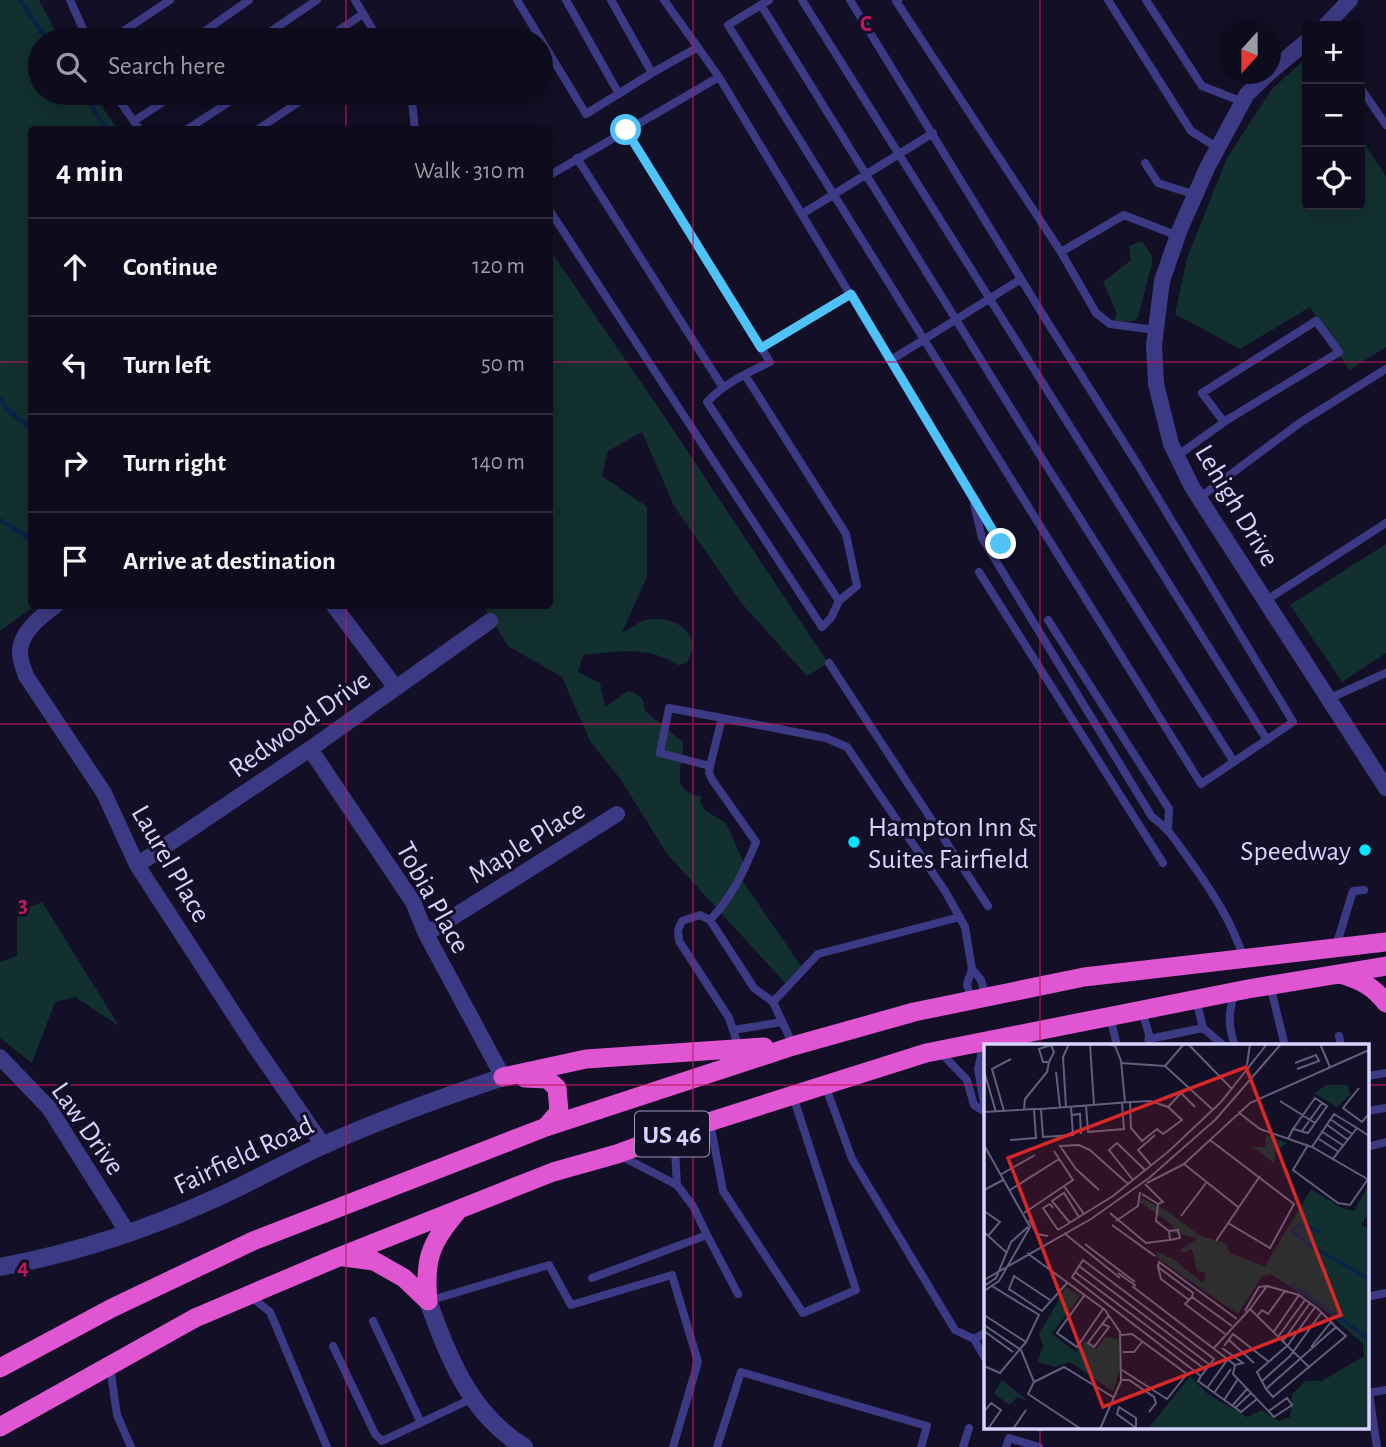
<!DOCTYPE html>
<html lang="en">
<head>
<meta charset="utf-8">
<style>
  :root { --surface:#0e0b1c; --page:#1c1929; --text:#f1f3f6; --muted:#9b9ba3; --line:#2e2b3b }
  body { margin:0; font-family:"Alegreya Sans",sans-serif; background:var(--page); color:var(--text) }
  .controls { position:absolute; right:21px; top:21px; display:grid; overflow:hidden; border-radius:7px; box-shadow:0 4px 18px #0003 }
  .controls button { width:63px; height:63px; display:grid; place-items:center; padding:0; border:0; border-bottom:2px solid var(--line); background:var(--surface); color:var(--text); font:35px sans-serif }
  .compass { position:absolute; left:1218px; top:21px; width:63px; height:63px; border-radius:50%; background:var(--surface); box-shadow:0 4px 18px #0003; rotate:201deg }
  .stop { position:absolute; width:21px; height:21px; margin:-16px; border:5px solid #4fc3f7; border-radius:50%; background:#fff }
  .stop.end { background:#4fc3f7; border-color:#fff; box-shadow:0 2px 7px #0008 }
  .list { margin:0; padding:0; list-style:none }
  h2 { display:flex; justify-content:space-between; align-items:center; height:91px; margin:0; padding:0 28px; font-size:30px }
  h2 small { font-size:23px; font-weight:400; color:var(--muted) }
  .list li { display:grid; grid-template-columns:46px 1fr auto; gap:21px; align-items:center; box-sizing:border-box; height:98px; padding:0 28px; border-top:2px solid var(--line) }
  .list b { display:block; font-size:26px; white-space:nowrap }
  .list em { font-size:23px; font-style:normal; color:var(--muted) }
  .icon { flex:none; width:38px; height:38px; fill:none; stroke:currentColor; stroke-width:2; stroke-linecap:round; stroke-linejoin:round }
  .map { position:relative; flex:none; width:1386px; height:1447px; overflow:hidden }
  .search { position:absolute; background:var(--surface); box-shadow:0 4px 18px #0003; left:28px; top:28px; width:525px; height:77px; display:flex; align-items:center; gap:18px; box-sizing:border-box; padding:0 24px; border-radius:38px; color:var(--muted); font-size:26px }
  .panel { position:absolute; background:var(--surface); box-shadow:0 4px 18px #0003; left:28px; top:126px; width:525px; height:483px; border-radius:7px }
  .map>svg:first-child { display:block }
</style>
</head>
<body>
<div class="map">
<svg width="1386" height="1447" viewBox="0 0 1386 1447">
  <rect width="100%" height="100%" fill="#130f26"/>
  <path fill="#12302f" d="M0,0h39l21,40h-20v53h52l26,36 -86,1v476h3l-35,25z
    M1306,58l1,147h53v-68l26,39v171l-37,23 -39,-63 -70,42 -65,-35 12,-56 40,-100 45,-69z
    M1142,241l10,15v8l-14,53 -4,4 -21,1 4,-8 -14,-32 28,-22 -2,-14z
    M550,250l112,163 166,250 -21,13 -64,-71 -69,-99 -32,-74 -34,19 -6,25 45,31v70l-25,55c8,-3 16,-10 24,-12 18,-5 48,5 46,27 0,5 -3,11 -5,16l-9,2c-32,-20 -60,-13 -95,-10l-5,17 22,11 5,24 23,-16c13,4 16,7 17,20l38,31c2,23 -17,49 18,54l-1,6 6,9 20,12 21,47 -5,10 59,86 -16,17 -118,-129 -46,-74 -31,-39 -28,-64 -54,-31 -23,-37 -9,-3h74z
    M1386,544v109l-44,29 -52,-77z
    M42,902l77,124 -44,-29 -20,5 -23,61 -32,-25v-76l17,-6v-44z"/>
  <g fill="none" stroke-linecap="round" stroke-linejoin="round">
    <path stroke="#0c2248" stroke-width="4.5" d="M20,0l27,40
      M83,93l24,37
      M0,399l8,11 24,19
      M0,520l32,20"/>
    <path stroke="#3d3a85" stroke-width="8" d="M70,0l18,40
      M355,0l24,40
      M517,0l69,114 66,-41
      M566,0l53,94
      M611,0l41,73 46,-26
      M664,0l55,77 288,478
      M769,0l-41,25 473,759 92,-62 -155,-257 -90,-142 -198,-323
      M802,0l465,740
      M898,0l-2,1 165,251 35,61 14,11 46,6
      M1108,0l83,131 27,17
      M1146,0l56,86 41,16
      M761,5l280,452 193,305
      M110,40l60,-40
      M192,40l57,-40
      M258,40l59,-40
      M324,40l39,-26
      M1360,87l26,38
      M114,93l26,37
      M407,93l5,9 3,28
      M134,121l43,-28
      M186,130l57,-37
      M257,130l55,-37
      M626,130l144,232c-24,12 -44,20 -63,40l132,199 18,-15 -11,-52 -101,-159
      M577,158l145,228
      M1145,163l13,20 38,12
      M550,175l169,-98
      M550,211l272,416 9,-9 8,-17
      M802,214l131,-81
      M1061,252l63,-37 54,21
      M761,348l90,-54
      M891,360l130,-81
      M1177,456l50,-36 112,-68 -23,-31 -114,72 22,29
      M1199,498l102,-76 85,-53
      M974,504l8,34 170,279c18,12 26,28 39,45 22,31 41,60 53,97
      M979,572l184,291
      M1265,601l121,-78
      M1048,620l121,189 -1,19
      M829,663l159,243
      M1328,699l58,-26
      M722,718l-53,-10 -9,45 50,13 12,-48 104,20 21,9 98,144 20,36 7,42
      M710,766l-1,7 4,8 43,61c-12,29 -24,55 -46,78
      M1336,946l17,-55 11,-1
      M1270,985l15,61
      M1196,999l7,29 21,18
      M971,1000l-4,-16 5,-15 9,11 5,17
      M1142,1012l7,22 -1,12
      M1110,1016l7,30
      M733,1030l49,-8
      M1339,1036l2,10
      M1149,1039l54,-11
      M793,1045l-20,-43 45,-48 142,-37
      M1235,1046c-7,-20 -7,-34 0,-54
      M739,1048l-10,-30 -50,-77 -1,-11 4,-9 18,-6 10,5 44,68 19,14
      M941,1053l26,27 7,25 8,5 2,-7 -6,-34 6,-27
      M1367,1076l19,-3
      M825,1085l27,74 103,171 19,9 11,19
      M1367,1111l19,-3
      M710,1122l13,69 80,122 53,-23 -63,-194
      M674,1133l3,52
      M1367,1147l19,-5
      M707,1235l31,59
      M592,1278l115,-43 -14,-29 -16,-21 -58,-30
      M250,1296l20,16 57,135
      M1367,1297l19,-4
      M428,1301l121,-36 22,40 101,-30 26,87 -25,85
      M373,1321l48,102
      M974,1339l11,-6
      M333,1346l42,88 7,7 89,-42
      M110,1366l7,49 14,32
      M1367,1393l19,-3
      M1369,1393l8,54
      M717,1447l24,-75 186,54 -6,21
      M963,1447l6,-19
      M1006,1447l3,-9 30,9"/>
    <path stroke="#3d3a85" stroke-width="16" d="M1325,26l25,-26
      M1270,72l37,-31
      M1268,74l-21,20 -39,72 -28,63 -18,52 -8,64 2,39 15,60 21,43 194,301
      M55,606c-15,11 -36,27 -35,48 0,7 4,15 6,22l78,117 33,72 117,180 69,100
      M334,606l62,82
      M310,749l103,153 13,32 77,143
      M137,865l173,-116 180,-128
      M426,934l191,-120
      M0,1057l49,51 79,125"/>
    <path stroke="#3d3a85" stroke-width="18" d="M0,1267c75,-14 149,-38 218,-70 36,-16 70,-36 106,-52 58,-26 119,-48 179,-68
      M428,1301c21,57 41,112 96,146"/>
    <path stroke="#e055d1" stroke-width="19" d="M1340,974c20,6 33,12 46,29
      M503,1077l83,-18 178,-12
      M525,1078l22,1 10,9 2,24 -13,15
      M344,1257l30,4 30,17 24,23
      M428,1301c-4,-40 2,-58 28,-88
      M0,1368l112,-60 141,-67 293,-114 247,-81 121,-34 170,-35 302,-35
      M0,1427l195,-109 146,-62 212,-84 64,-18 57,-21 252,-80 322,-64 138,-23"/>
  </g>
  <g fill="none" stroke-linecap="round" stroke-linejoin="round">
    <path stroke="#4fc3f7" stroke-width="9" d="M626,130l135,218 90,-54 150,250"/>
  </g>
  <path fill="none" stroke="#c2185b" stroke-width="2" stroke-opacity="0.55" d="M346,0v40M693,0v1447M1040,0v1046M346,93v37M0,362h32M550,362h836M346,606v841M0,724h1386M0,1085h985M1367,1085h19M1040,1428v19"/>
  <g fill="#00e5ff" stroke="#130f26" stroke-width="2.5">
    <circle cx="854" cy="842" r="7"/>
    <circle cx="1365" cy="850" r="7"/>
  </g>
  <g text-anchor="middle" stroke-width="6" stroke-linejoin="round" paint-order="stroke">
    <rect fill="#130f26" stroke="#9e99be" stroke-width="2" x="635" y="1111.5" width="74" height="45" rx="5"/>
    <g font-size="26" font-weight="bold" fill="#d9d4ff">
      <text x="672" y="1143">US 46</text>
    </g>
    <g font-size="28" fill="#d9d4ff" stroke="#130f26">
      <text transform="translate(1238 505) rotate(59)" y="10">Lehigh Drive</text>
      <text transform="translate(299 723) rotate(-35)" y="10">Redwood Drive</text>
      <text transform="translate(526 841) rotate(-32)" y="10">Maple Place</text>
      <text transform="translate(172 863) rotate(60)" y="10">Laurel Place</text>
      <text transform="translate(434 897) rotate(61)" y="10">Tobia Place</text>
      <text transform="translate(89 1128) rotate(55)" y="10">Law Drive</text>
      <text transform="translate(243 1154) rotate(-25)" y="10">Fairfield Road</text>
    </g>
    <g font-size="28" fill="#d9d4ff" stroke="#130f26" text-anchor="start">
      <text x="868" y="836">Hampton Inn &amp;<tspan x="868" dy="32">Suites Fairfield</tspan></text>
      <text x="1351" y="860" text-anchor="end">Speedway</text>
    </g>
  </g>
  <g transform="translate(984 1044)">
    <rect width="385" height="385" fill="#130f26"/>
    <path d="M343,41h20l4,9 -14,13 -23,-14zM282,91l21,8 -12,9 -1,11 -21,-16h12zM385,141v28l-8,11 8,6v199h-221l42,-53 18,18 39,23 14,-7 18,11 11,-4 2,-22 13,-14h17l42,-25 -1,-12 -39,-35 -53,-35 -9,2 -24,38 -38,-26 -45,-32 3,-4 16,8 29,23 3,-10 -9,-2 -5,-22 -8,4 -4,-3 18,-12 -23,-5 -3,-8 -32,-23 2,-4 28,15 30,23 25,7 6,11 34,12 46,-77 31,19 12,3zM82,243l14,9 -28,38 24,18 9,-11 11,8 9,-12 14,2 1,30 -7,22 -43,-29 -15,5 -17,-5 5,-17 -4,-11zM18,336l17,14 10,7 -12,-4 -7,8 -16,-11z" fill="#12302f"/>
    <path fill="none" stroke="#0c2248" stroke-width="3.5" d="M337,188l-22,-8 -7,6 14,13 63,36M307,240l78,55"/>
    <path fill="none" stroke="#625e7d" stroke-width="2" d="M106,0l4,61M125,0l6,2 6,15 4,41M204,0l44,45M336,0l10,23M137,19l44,3 47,43M311,19l21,-8 3,6 -22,8M263,21l3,-21M181,22l19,-22M0,27l12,41M72,28l4,35M375,44l-16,20 19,14 7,-8M296,57l35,22M102,61l2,27 36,-3 -2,-26M82,63l-3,-50 6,-13M184,63l13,-14 14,14M40,65l1,-10 22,-27 2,-10h-6l-4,-13 12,-4 3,7 -5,10M57,65l2,28 30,-2 -2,-28M20,67l-12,-42 19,-10M0,68l50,-3h7l89,-7 20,-1 18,6 14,13 -19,14 -6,-5 -15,12 -11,-13 -1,-26M254,68l22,17 52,18 57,33M88,71l8,-1 1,20M346,75l22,15M342,80l22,16M318,87l20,-28M337,87l23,15M304,95l5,-10 15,4 19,-27 -12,-8 -22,31M335,95l20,13M26,96l26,-2 -2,-29M226,96l84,64 -24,44 -42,-25M0,101l46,82 -31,54 -15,10M324,101l-15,25 45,33 12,2 18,-26M328,103l22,-33 23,14M348,116l25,-32 12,8M167,121l-13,-15 17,-15M16,131l35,-20M149,136l-24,-30 8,-7 28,27M163,139l37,-19M80,142l20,28M0,146l19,-10M26,146l49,-31M115,146l-23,-21 -16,-23 19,-1 11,5 38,34M158,150l16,10 5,-2 -18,-18M174,160l-2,17 13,10M254,163l-54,-43 66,-61 119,-53M69,164l-3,-4 -7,4 15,22M0,167l16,11 -12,14M40,169l49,-33 -19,-29M126,169l36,30 24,-3 -1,-9 9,-1 2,8 -10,2M197,172l25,-33M45,176l8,14 11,2M132,177l22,-15 2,-14M86,179l-18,-22 12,-8 15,24M128,181l43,31M74,186l55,-34 56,-45 52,-49 46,-58M0,188l23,21M80,189l56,45M232,197l44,-65M101,200l50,38M43,209l78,57 15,22 1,49 -21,48M99,216l131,99 -13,17 -129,-99zM95,222l131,99M174,223l1,-5 78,57M91,228l131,98M134,229l18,13M0,236l107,-61 58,-41 67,-59 65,-75M0,242l12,-8 15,-36 17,-15M148,242l103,79 -2,9 41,43 18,-12 -5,-7 -18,13M283,242l32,9 19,14 18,18 10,9 -73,61 -7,-8 70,-62M100,252l-27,37 20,14 26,-38M208,253l40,29M66,256l-36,-24 -5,13 33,22 25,-28M205,256l-28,-21 -3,-12 35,26 -1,4 -7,7 40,30M261,267l14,-24 8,-1 -17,23M0,271l42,27 13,-27 -47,-29M274,271l4,-5 6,4 17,-23M119,280l6,3 -15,20 -6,-4 21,-28M0,281l37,25 13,32 -6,12 53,35M0,287l29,21M289,289l26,-38M137,291l11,-1 55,40 -20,25 -45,-29M294,293l27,-37M245,296l25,23M299,297l27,-38M240,302l9,-12 36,28M327,303l20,-25M238,304l21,15 -8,2M229,305l37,-40 60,59M139,308h11l8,-10M0,322l16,7 26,-31M217,332l-3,5 43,31 16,-13M137,336h8l25,17 2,6 -7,9M50,338l30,-15 49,30M277,338l29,-26 31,-43M223,344l21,-29M282,345l-9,-17 31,-27 27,-38M230,349l17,-24M240,356l14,-21M248,362l15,-17M251,364l16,-15M0,368l7,-9 10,7 -13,19M152,384v-10l-17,-11 -2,7 19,14 1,1M29,385l13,-19"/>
    <path fill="#d62828" fill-opacity="0.15" stroke="#d62828" stroke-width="3.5" d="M262,23l95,248 -238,92 -95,-249z"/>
    <rect width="385" height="385" fill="none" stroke="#d9d4ff" stroke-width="3.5"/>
  </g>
  <g font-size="23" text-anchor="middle" font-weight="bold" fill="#c2185b" stroke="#130f26" stroke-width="6" stroke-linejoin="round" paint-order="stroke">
    <text x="866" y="31">C</text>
    <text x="23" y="912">3</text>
    <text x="23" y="1274">4</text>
  </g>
</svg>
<div class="controls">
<button>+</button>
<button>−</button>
<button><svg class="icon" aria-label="locate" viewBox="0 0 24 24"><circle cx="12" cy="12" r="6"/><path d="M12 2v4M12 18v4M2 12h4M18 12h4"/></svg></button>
</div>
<svg class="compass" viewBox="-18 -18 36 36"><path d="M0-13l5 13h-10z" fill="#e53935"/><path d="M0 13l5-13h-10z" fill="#9b9ba3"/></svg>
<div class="stop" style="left:626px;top:130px"></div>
<div class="stop end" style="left:1001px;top:544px"></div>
<div class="search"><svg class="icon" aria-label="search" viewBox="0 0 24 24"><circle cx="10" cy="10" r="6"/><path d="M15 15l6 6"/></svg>Search here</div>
<section class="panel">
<h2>4 min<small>Walk · 310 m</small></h2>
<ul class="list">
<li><svg class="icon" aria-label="ahead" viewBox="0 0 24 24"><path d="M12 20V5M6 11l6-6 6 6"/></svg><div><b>Continue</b></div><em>120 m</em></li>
<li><svg class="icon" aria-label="left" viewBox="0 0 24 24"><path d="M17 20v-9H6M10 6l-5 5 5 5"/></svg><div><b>Turn left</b></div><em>50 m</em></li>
<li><svg class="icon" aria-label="right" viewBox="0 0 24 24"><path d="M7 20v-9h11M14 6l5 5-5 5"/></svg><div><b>Turn right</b></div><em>140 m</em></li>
<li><svg class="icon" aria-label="arrive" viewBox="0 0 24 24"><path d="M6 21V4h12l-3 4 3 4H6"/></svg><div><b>Arrive at destination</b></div></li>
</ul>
</section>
</div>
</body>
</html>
